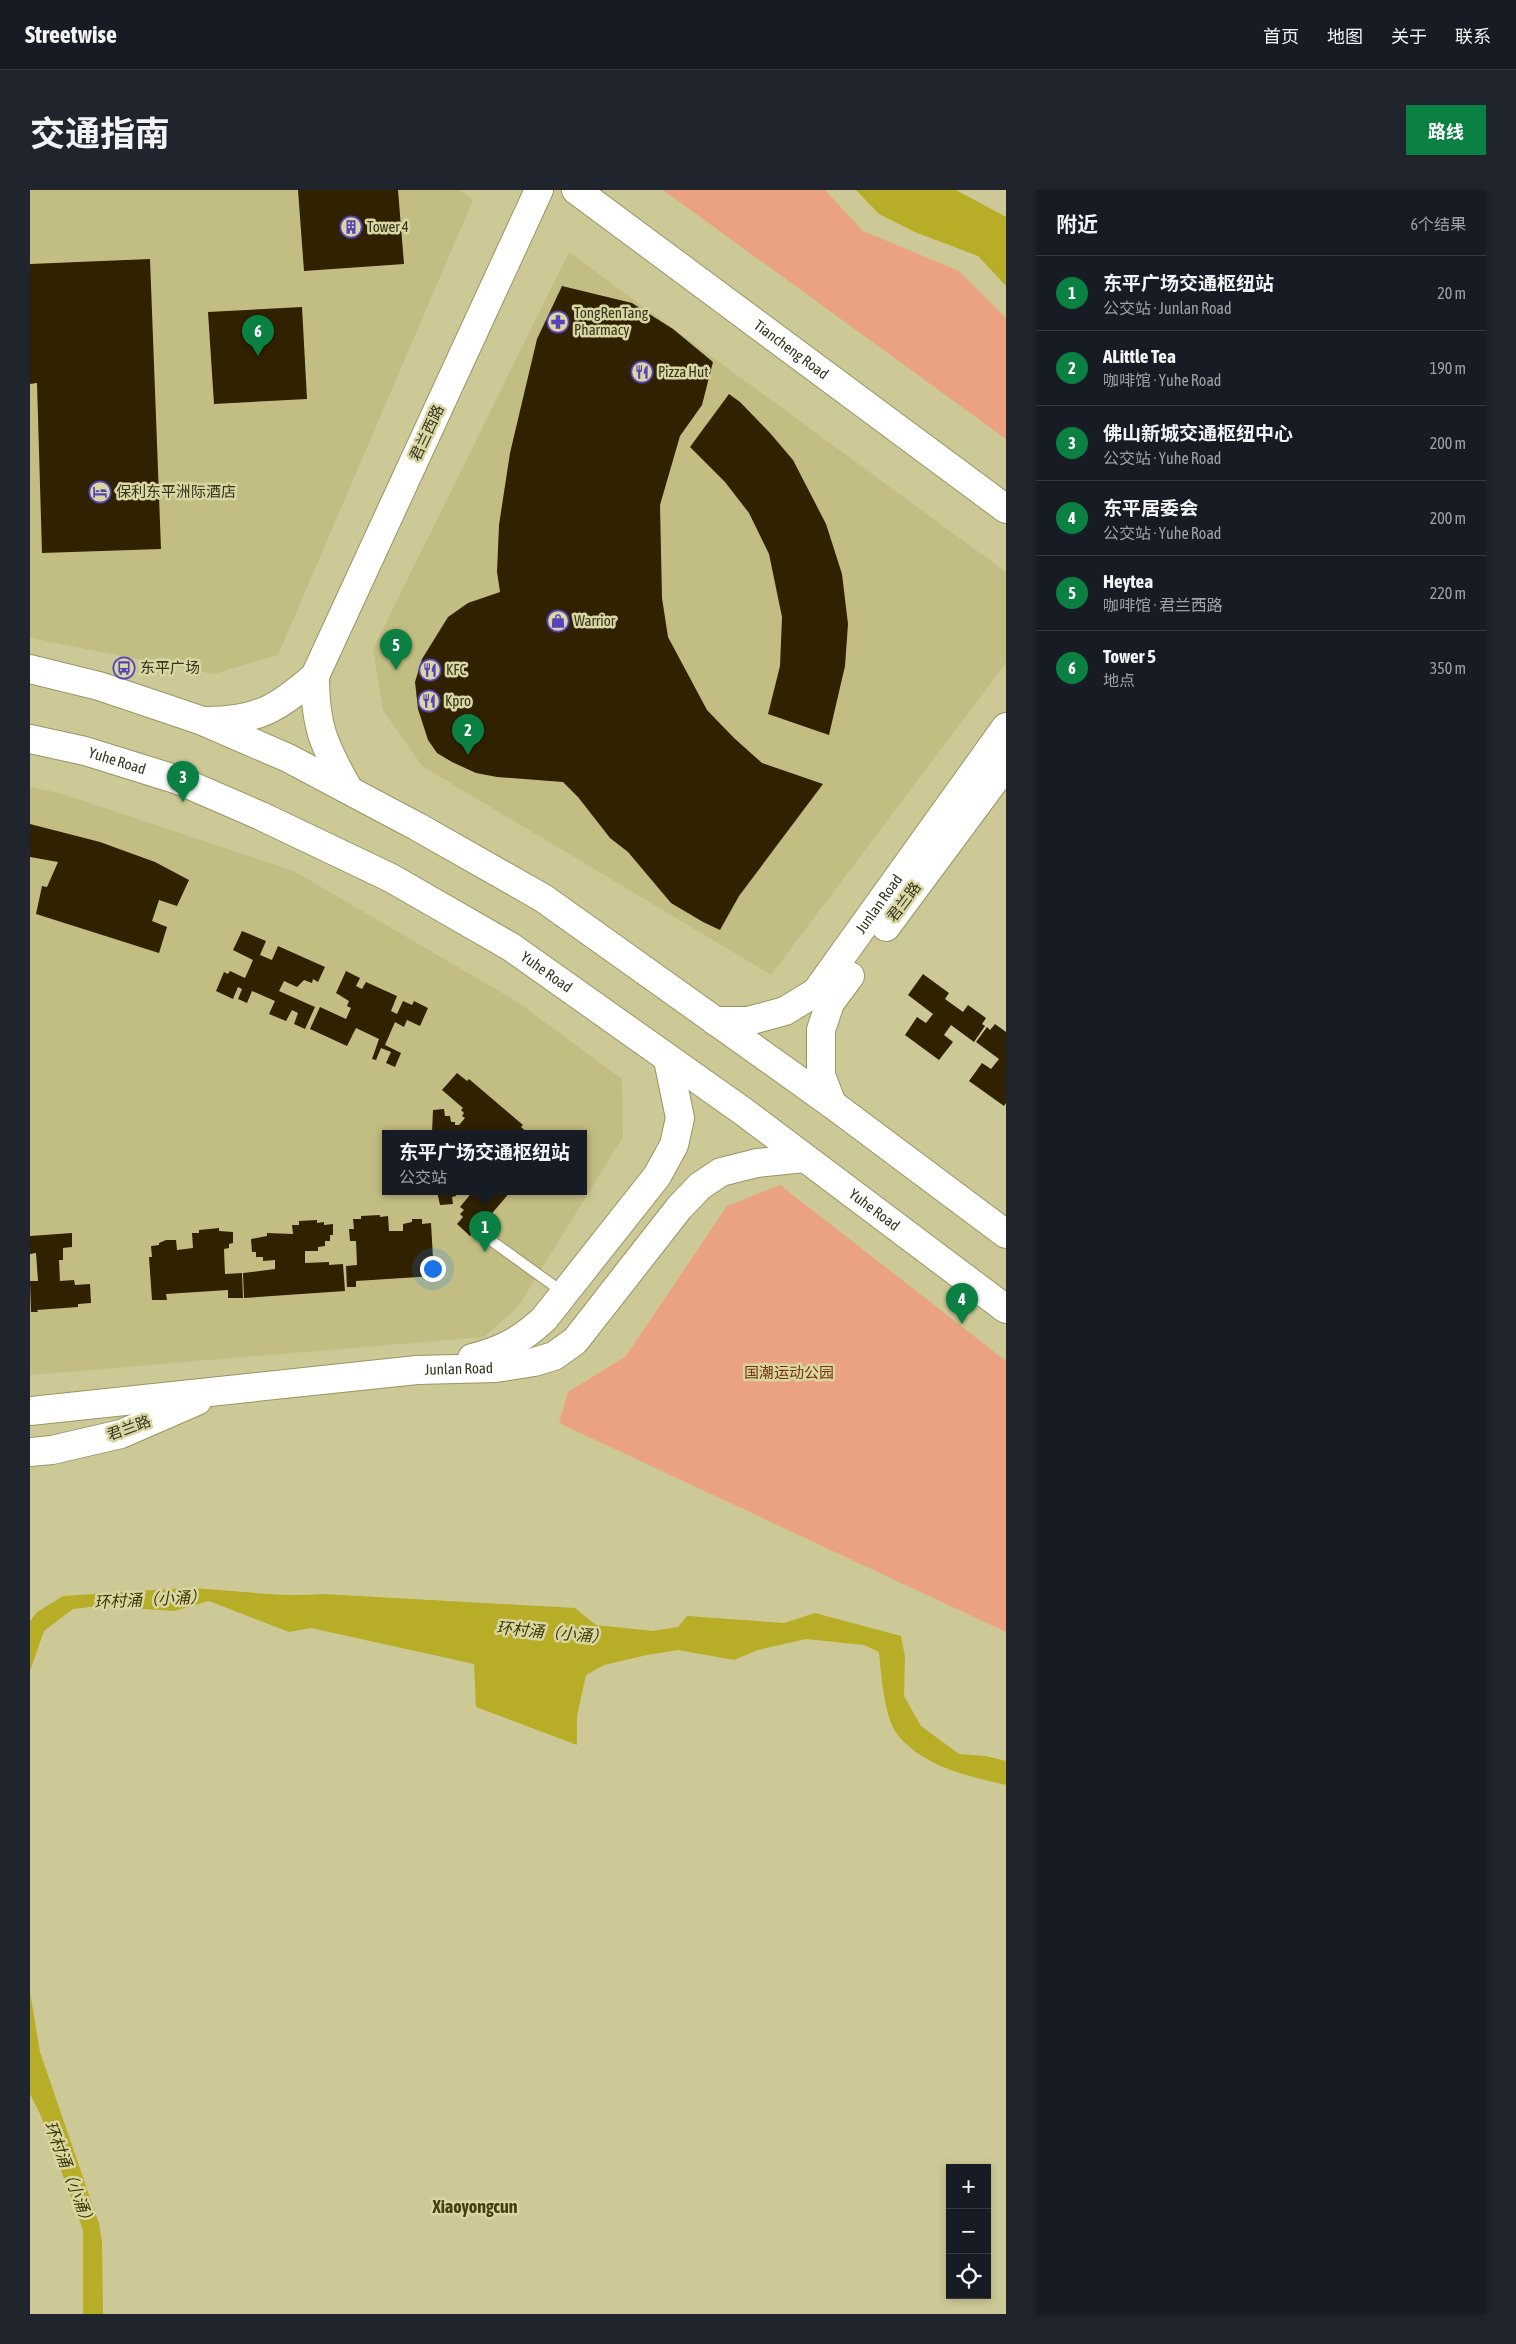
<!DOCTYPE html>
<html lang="zh">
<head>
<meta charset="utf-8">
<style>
  :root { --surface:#171b24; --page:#20242c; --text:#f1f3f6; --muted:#9ea1a6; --line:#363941; --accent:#0b8043 }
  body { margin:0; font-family:"Asap Condensed","Noto Sans SC",sans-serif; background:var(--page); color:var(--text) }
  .controls { position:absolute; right:15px; bottom:15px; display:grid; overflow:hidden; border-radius:0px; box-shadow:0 2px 8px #0003 }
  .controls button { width:45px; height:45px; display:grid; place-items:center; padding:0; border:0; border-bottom:1px solid var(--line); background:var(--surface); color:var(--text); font:25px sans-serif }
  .you { position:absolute; left:402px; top:1078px; width:18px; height:18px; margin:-12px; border:4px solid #fff; border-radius:50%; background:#1a73e8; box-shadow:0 0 0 8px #1a73e833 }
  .badge { display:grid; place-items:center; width:32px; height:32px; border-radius:50%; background:var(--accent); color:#fff; font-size:16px; font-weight:700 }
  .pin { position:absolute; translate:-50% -41px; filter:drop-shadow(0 1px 2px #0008) }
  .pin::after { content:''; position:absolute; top:26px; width:18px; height:15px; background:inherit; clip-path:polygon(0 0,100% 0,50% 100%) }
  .popup { position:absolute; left:352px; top:940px; width:205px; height:65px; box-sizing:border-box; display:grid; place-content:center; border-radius:0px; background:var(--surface); filter:drop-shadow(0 1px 4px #0005); font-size:16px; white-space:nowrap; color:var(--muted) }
  .popup b { font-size:19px; color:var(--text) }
  .popup::after { content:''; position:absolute; left:50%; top:100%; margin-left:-10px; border:10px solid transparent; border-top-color:var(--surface) }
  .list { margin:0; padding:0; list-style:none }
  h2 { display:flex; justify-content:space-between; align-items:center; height:65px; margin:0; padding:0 20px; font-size:21px }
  h2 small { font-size:16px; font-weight:400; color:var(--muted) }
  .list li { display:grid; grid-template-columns:32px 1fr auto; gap:15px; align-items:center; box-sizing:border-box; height:75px; padding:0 20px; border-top:1px solid var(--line) }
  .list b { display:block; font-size:19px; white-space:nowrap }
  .list p { margin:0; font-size:16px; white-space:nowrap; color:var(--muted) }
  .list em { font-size:16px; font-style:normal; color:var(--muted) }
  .icon { flex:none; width:28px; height:28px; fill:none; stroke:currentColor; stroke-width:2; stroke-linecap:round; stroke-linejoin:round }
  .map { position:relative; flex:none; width:976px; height:2124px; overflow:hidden; border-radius:0px }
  header { display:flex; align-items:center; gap:30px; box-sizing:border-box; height:70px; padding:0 25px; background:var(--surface); border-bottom:1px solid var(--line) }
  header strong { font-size:24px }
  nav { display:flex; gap:28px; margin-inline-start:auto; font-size:18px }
  .intro { display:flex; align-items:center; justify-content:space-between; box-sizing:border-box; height:120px; padding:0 30px }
  h1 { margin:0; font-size:35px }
  .button { padding:12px 22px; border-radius:0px; background:var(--accent); color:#fff; font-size:18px; font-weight:700 }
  main { display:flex; gap:30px; padding:0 30px }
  aside { flex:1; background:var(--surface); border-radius:0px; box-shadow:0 2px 8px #0003 }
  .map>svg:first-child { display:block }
</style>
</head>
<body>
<header>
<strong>Streetwise</strong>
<nav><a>首页</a><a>地图</a><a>关于</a><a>联系</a></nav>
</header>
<div class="intro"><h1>交通指南</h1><a class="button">路线</a></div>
<main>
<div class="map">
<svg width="976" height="2124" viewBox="0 0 976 2124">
  <rect width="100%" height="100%" fill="#cdc996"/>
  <path fill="#c2be83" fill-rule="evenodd" d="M0,0h430l13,10 -195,455 -64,19 -184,-36z
    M539,62l437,320v91l-235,312 -349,-209 -39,-56 -10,-61z
    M0,597l33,7 231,77 222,130 106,78 1,58 -105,170 -34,30 -454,38zM356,943h198v58h-198z"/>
  <path fill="#eaa283" d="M633,0h162l38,41 96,40 47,47v121z
    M750,995l226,176v271l-447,-209 9,-31 58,-36 101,-150z"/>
  <path fill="#b8ad26" d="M826,0h100l50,27v69l-28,-30 -63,-24 -36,-18z
    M154,1398c46,1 93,10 139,6l252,14 21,17 57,6 25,-4 9,-11 97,7 31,-10 86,23 4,21 -1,39 17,30 38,28 27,2 20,5v24c-38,-9 -83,-18 -109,-51 -13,-17 -16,-61 -18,-82l-15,-7 -58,-6 -48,11 -24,10 -56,-10 -31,5 -43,10 -18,10 -9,41v29l-101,-38 -2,-43 -163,-36 -22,4 -80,-31 -35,10 -76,-5 -25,3 -29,22 -14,40v-50l7,-9 26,-16z
    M0,1802l10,60 59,172 3,17 1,73h-20v-84l-42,-114 -11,-22z"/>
  <path fill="#302100" d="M268,0h100l6,74 -100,7z
    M120,69l11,290 -119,4 -5,-170 -7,1v-120z
    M532,96l70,17 41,26 40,33 -11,43 -22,31 -20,69 2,93 6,39 39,73 27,28 28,25 61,21 -84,112 -19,34 -17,-8 -32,-19 -43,-51 -18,-14 -32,-41 -15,-15 -66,-5 -21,-4 -24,-11 -15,-9 -9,-13 -10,-31 -3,-27 7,-23 26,-42 20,-14 32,-11 -3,-20 2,-47 11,-72 27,-114z
    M272,117l5,92 -93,5 -6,-92z
    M699,204l11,8 30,31 23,27 33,64 16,50 6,50 -3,42 -16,69 -61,-21 12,-48 2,-49 -13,-63 -20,-41 -24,-31 -35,-35z
    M0,634l70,18 55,20 34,18 -12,26 -18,-6 -7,21 15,6 -8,26 -123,-39 6,-28 5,1 11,-25 -28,-5z
    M212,741l24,10 -6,14 12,5 6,-14 47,21 -7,15 -5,-3 -1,4 -8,-3 -7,7 -13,-6 -5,10 36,16 -10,22 -11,-5 4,-11 -6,-3 -6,11 -17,-7 6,-13 -23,-10 -5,12 -9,-4 4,-10 -4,-2 -5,12 -17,-8 8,-19 4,2 2,-3 15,7 8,-18 -20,-10z
    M316,781l14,7 -4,8 6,3 4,-7 31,14 -6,15 6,3 6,-13 9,4 2,-4 14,7 -8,18 -13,-6 -3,7 -9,-5 -10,23 16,8 -6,14 -9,-4 5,-11 -10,-4 -5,12 -4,-1 7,-20 -23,-11 -9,18 -37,-17 10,-22 26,12 5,-11 -4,-2 2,-5 -13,-8z
    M893,784l26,19 -4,6 18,13 5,-7 18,13 -4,6 3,2 -11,16 -23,-17 -7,10 9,7 -14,18 -34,-25 12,-18 9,6 7,-9 -25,-19z
    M965,834l11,8v71l-2,3 -35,-25 13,-18 9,6 8,-10 -23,-17 11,-15 3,3z
    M427,883l10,8 2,-2 54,46 -2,2 7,6h-96l1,-23 11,-1 1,7h5l1,6h4v3h4l6,-7 -3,-2 2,-3 -3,-3 2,-2 -21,-18z
    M407,1001h19v5l-4,1 1,7 -13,1z
    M443,1001h38l-29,34 -2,-1 -10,12 -13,-12 6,-7 -3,-3 4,-4 -4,-3z
    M350,1025v2l8,-1 1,15h14v-7l9,-2v-3h10v5l9,-1 3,53 -78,5v6h-9l-1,-21 11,-1 -1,-24h-6l-1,-12h5l-1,-10h8v-3z
    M287,1030v3l7,-1v3l9,-1v11h-3v6h-5v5l-7,1v4h-13v12l24,-1v3l14,-1 2,27 -101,7 -1,-25 32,-4v-9l-12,1v-4h-7v-5h-4l-1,-13 16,-3v-3l26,1 -1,-9h7v-4z
    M189,1038v3l14,1v11l-4,1v4l-5,1 1,25 17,-1 1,25h-15v-8l-62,4 1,6h-15l-3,-43h3l-1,-11 8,-1v-2l7,-3h10l1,10 16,-2 -1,-15h7v-3z
    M42,1043v14l-9,1v12h-4l1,21 14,-1 1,5 15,-1 1,19 -13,1v3l-41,3 1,2h-7l-1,-31h8l-2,-28 -6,1v-18z"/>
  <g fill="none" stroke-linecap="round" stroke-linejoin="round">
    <g stroke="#989563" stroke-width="12">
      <path id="lane" d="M452,1044l82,59"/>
    </g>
    <g stroke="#989563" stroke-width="30">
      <g id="secondary">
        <path id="s1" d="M546,0l430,319"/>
        <path d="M0,479l69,17 101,34 88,38 130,69 125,71 289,206 174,130"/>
        <path d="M285,486c0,51 9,70 34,114"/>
        <path d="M177,531c51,0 71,-13 108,-45l224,-486"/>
        <path id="s2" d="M0,549l55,12 93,29 83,36 130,62 120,69 233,165 262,197"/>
        <path d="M856,737l120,-162"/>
        <path id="s3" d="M685,831h33l37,-10 31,-19 190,-265"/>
        <path d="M802,914l-11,-29v-45l9,-27 20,-27"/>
        <path d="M442,1168c31,-8 48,-17 72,-39l113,-143 17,-31 6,-27 -12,-58"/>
        <path id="s4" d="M0,1221l387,-41 79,-2 38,-6 20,-6 21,-15 104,-133 21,-22 21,-14 36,-9 47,-5"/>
        <path d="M0,1262l22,-2 69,-16 76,-33"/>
      </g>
    </g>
    <use href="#lane" stroke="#fff" stroke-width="10"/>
    <use href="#secondary" stroke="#fff" stroke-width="28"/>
  </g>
  <defs>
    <g id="building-ring" transform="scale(1.125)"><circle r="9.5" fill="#d9d6a2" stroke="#5643bb" stroke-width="1.5"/><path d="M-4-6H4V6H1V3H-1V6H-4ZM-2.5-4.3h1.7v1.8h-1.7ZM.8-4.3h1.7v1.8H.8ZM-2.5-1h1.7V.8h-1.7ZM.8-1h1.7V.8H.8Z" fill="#5643bb"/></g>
    <g id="pharmacy-ring" transform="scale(1.125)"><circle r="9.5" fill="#d9d6a2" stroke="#5643bb" stroke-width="1.5"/><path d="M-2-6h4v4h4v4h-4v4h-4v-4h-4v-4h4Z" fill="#5643bb"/></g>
    <g id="restaurant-ring" transform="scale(1.125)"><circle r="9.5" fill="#d9d6a2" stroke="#5643bb" stroke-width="1.5"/><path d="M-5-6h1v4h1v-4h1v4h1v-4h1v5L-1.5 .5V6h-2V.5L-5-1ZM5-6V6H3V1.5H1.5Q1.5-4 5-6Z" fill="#5643bb"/></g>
    <g id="hotel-ring" transform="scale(1.125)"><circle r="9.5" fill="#d9d6a2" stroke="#5643bb" stroke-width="1.5"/><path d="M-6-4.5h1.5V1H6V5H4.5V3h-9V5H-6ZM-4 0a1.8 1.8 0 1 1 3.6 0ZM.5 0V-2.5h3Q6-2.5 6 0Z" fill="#5643bb"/></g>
    <g id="shop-ring" transform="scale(1.125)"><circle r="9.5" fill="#d9d6a2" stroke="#5643bb" stroke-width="1.5"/><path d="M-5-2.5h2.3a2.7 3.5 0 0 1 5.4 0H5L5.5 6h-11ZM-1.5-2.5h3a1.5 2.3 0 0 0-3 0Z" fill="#5643bb"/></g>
    <g id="bus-ring" transform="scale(1.125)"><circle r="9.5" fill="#d9d6a2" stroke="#5643bb" stroke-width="1.5"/><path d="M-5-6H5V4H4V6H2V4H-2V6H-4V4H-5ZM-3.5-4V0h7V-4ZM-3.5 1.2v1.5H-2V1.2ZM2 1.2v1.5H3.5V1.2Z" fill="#5643bb"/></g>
  </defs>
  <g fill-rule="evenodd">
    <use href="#building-ring" x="321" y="37"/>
    <use href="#pharmacy-ring" x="528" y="132"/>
    <use href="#restaurant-ring" x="612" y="182"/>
    <use href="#hotel-ring" x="70" y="302"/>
    <use href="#shop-ring" x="528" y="431"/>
    <use href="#bus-ring" x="94" y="478"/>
    <use href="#restaurant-ring" x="400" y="480"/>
    <use href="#restaurant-ring" x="399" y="511"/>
  </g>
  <g text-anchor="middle" stroke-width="5" stroke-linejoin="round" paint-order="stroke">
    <g font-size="15" fill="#35341f" stroke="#d9d6a2" text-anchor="start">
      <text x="337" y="42">Tower 4</text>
      <text x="544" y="128">TongRenTang<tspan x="544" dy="17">Pharmacy</tspan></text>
      <text x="628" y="187">Pizza Hut</text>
      <text x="86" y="307">保利东平洲际酒店</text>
      <text x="544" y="436">Warrior</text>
      <text x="110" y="483">东平广场</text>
      <text x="416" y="485">KFC</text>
      <text x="415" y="516">Kpro</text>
    </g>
    <g font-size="15" fill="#35341f" stroke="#d9d6a2">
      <text dy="5" stroke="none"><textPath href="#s1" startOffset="268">Tiancheng Road</textPath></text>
      <text transform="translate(397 243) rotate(-65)" y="5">君兰西路</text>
      <text dy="5" stroke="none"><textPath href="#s2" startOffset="90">Yuhe Road</textPath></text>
      <text transform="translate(874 712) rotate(-53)" y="5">君兰路</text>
      <text dy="5" stroke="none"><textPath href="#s3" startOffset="216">Junlan Road</textPath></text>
      <text dy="5" stroke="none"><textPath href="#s2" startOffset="570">Yuhe Road</textPath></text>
      <text dy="5" stroke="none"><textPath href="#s2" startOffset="975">Yuhe Road</textPath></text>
      <text dy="5" stroke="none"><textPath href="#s4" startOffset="431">Junlan Road</textPath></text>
      <text transform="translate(99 1238) rotate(-20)" y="5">君兰路</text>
    </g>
    <g font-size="15" fill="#76320f" stroke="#d9d6a2">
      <text x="759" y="1188">国潮运动公园</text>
    </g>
    <g font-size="16" font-style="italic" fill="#3c3800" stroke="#d9d6a2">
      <text transform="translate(120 1409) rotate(-3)" y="6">环村涌（小涌）</text>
      <text transform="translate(522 1442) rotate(5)" y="6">环村涌（小涌）</text>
      <text transform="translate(40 1984) rotate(69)" y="6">环村涌（小涌）</text>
    </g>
    <g font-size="18" font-weight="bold" fill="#44400d" stroke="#d9d6a2">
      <text x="445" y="2023">Xiaoyongcun</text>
    </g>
  </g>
</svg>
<div class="controls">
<button>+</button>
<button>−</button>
<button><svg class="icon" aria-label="locate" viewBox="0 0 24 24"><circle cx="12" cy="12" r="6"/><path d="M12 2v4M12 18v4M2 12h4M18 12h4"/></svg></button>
</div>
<div class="you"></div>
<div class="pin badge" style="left:455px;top:1062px">1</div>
<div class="popup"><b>东平广场交通枢纽站</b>公交站</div>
<div class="pin badge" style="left:438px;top:565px">2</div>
<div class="pin badge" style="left:153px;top:612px">3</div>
<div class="pin badge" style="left:932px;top:1134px">4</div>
<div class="pin badge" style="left:366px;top:480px">5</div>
<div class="pin badge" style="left:228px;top:166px">6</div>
</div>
<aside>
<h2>附近<small>6个结果</small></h2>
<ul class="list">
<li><span class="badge">1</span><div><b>东平广场交通枢纽站</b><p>公交站 · Junlan Road</p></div><em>20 m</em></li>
<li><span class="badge">2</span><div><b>ALittle Tea</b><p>咖啡馆 · Yuhe Road</p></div><em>190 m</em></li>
<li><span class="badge">3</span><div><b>佛山新城交通枢纽中心</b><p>公交站 · Yuhe Road</p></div><em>200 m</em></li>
<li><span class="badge">4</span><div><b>东平居委会</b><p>公交站 · Yuhe Road</p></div><em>200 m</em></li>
<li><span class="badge">5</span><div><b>Heytea</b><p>咖啡馆 · 君兰西路</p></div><em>220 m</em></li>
<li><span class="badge">6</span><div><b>Tower 5</b><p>地点</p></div><em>350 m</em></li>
</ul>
</aside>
</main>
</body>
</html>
